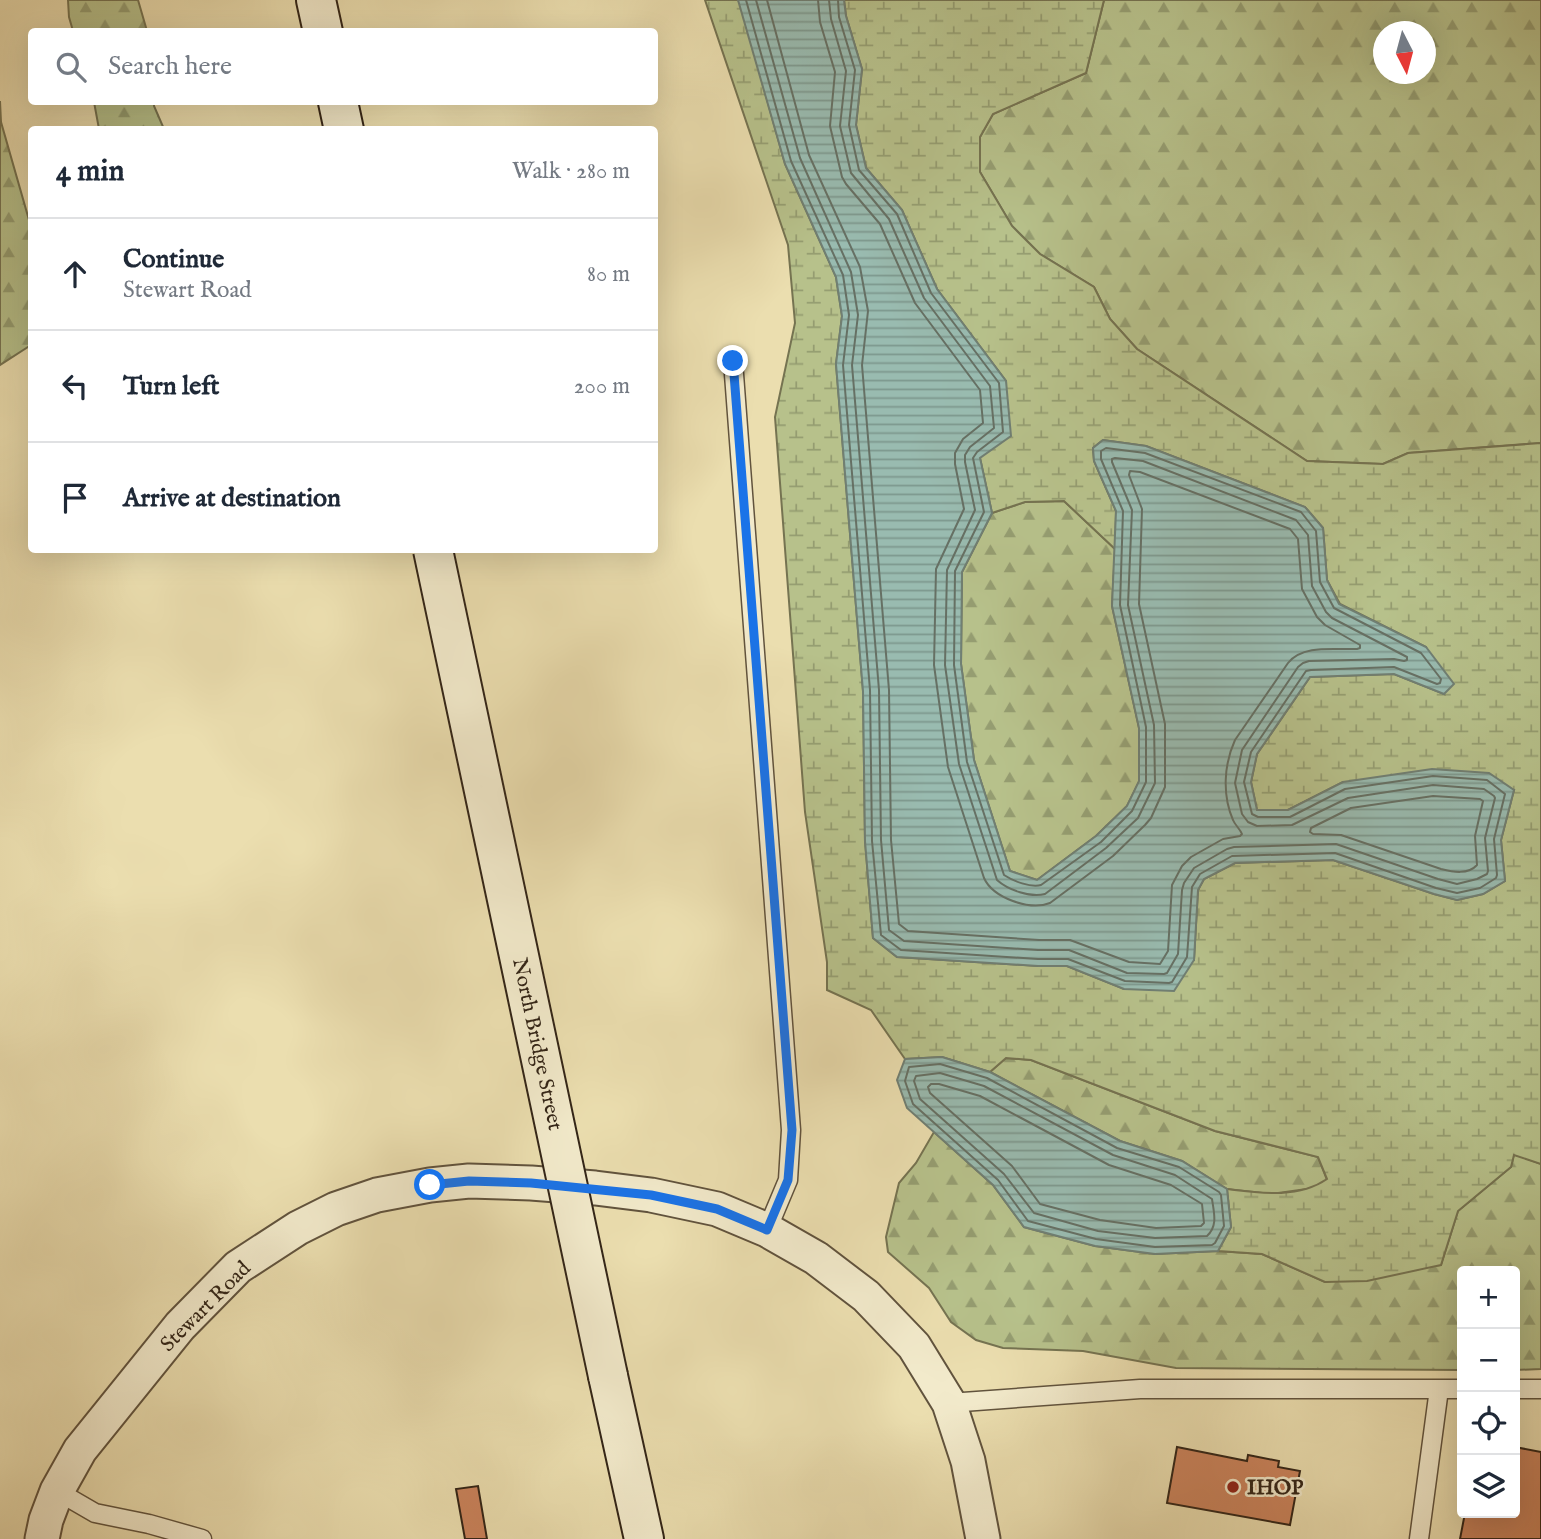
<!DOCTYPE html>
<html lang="en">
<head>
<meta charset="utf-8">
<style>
  :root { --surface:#fff; --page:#f2f2f3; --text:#1f2937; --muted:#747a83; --line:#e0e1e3 }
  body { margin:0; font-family:"IM FELL English",serif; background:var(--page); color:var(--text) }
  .controls { position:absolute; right:21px; bottom:21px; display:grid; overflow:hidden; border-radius:7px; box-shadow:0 7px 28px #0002 }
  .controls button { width:63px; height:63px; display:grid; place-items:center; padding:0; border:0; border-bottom:2px solid var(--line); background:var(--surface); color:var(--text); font:35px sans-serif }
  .compass { position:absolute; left:1373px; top:21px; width:63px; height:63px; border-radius:50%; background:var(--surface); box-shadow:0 7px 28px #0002; rotate:174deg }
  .stop { position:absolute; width:21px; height:21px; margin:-16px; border:5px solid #1a73e8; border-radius:50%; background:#fff }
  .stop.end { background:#1a73e8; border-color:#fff; box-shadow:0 2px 7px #0008 }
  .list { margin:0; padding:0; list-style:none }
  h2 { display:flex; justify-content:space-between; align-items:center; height:91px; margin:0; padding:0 28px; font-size:30px }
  h2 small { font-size:23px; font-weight:400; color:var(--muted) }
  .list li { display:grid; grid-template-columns:46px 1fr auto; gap:21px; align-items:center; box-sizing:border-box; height:112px; padding:0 28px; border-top:2px solid var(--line) }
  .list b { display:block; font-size:26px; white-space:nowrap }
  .list p { margin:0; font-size:23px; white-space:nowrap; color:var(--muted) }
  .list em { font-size:23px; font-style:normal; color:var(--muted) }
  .icon { flex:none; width:38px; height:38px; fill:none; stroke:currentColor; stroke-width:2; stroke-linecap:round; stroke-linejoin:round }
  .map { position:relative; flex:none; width:1541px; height:1539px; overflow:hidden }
  .search { position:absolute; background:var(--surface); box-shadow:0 7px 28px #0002; left:28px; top:28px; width:630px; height:77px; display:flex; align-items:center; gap:18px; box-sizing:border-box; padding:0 24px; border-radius:7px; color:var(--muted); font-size:26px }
  .panel { position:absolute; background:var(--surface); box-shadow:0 7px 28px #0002; left:28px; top:126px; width:630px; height:427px; border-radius:7px }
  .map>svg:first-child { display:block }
</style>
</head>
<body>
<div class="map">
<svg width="1541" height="1539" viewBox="0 0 1541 1539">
  <defs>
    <pattern id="forest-firs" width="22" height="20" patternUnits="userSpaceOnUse" patternTransform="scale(1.75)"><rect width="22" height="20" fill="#b7c18b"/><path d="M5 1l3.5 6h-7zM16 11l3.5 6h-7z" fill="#959d71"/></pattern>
    <pattern id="wetland-marsh" width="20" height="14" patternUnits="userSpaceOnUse" patternTransform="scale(1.75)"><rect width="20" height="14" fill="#b7c18b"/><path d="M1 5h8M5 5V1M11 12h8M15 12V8" fill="none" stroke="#959d71"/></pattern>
    <pattern id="water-rules" width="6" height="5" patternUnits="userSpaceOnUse" patternTransform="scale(1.75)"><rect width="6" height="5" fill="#99bbb0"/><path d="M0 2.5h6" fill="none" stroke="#7d988e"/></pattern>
  </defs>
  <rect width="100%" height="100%" fill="#ebdeaf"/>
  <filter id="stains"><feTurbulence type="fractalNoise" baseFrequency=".00286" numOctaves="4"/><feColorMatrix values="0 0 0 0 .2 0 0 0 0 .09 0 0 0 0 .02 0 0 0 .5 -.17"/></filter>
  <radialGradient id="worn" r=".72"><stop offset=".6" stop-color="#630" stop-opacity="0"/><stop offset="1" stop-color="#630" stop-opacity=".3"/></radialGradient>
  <path fill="url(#forest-firs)" stroke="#757351" stroke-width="2" fill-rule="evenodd" d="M68,0h70l9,31h-74l-4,-14z
    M1104,0h437v443l-133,10 -25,11 -76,-3 -170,-112 -27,-30 -16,-32 -54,-33 -28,-28 -32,-54v-35l13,-23 93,-41zM1384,32h42v42h-42z
    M0,101l1,21 30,105v118l-31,20z
    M94,102h60v4l10,23h-65z
    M1064,501l51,48 -3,57 27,122v54l-12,24 -31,30 -59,44 -27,-9 -36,-111 -13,-96 1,-92 30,-59 33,-11z
    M1006,1058l25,2 184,71 103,26 9,23 -13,8 -43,6 -44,-5 -45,-28 -62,-20 -130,-69z
    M934,1132l59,53 31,42 71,19 60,8 63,-3 44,3 63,28 116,-17 17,-54 53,-44 3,-13 27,10v205l-26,1v-99h-53v99l-286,-2 -93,-17 -80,-3 -27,-8 -25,-18 -22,-34 -41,-36 -2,-15 13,-54 17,-20z"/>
  <path fill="url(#wetland-marsh)" stroke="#757351" stroke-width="2" d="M705,0h33l2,3 45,161 51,113 6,39 -6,48 27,327 2,150 8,97 24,19 141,9h29l57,23 70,-29 4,-70 6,-11 31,-16 98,-3 101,34 23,6 26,-6 22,-13 -4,-41 13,-50 -171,-8 -55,28h-31l-6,-28 6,-28 53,-77 84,-3 50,20 -18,-47 -86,-43 -13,-24 -4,-52 -18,-21 -159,-61 -43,-6 -10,8 1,13 22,50 -1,38 -51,-48 -39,1 -33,11 -12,-55 26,-77 -69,-92 -35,-79 -36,-42 -10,-43 6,-56 -16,-53 -2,-16h260l-18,73 -93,41 -13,23v35l32,54 28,28 54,33 16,32 27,30 170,112 76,3 25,-11 133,-10v721l-27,-9 -3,12 -53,44 -17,54 -74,16 -42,1 -63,-28 -44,-3 13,-24 -4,-38c33,4 71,10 100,-10l-9,-22 -103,-26 -184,-71 -25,-2 -16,14 -48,-15 -37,2 -34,-49 -44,-20v-28l-22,-150 -30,-395 20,-94 -7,-78z"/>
  <path fill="url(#water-rules)" stroke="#707f73" stroke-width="2" d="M738,0h106l2,16 16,53 -6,56 10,43 36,42 35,79 69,92 5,55 -31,22 12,55 -30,59 -1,92 13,96 36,111 27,9 59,-44 31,-30 12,-25v-53l-27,-122 4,-95 -22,-50 -1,-13 10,-8 43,6 159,61 18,21 4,52 12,24 87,43 28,37 -10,10 -50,-20 -84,3 -53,77 -6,28 6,28h31l55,-28 89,-13 57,4 25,17 -13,50 4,41 -22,13 -26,6 -23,-6 -101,-34 -98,3 -31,16 -6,11 -4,70 -20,31 -50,-2 -57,-23h-29l-141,-9 -24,-19 -8,-97 -2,-150 -27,-327 6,-48 -6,-39 -51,-113z
    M942,1057l48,15 130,69 62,20 45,28 4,38 -13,24 -63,3 -60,-8 -71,-19 -31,-42 -86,-77 -10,-28 8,-21z"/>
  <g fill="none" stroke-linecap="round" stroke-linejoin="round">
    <path stroke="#667064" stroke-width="2" d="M746,0l45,161 52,114 6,40 -6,50 27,325 2,151 9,94 20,15 137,9h30l57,22 44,2 3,-1 15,-25 5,-70 8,-13 32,-18 103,-3 101,35 21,5 23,-5 16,-10 1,-3 -3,-36 11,-45 -18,-14 -54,-4 -88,13 -55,28h-32l-6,-3 -8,-32 7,-30 55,-81 5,-1 83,-3 43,17 3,-1 1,-4 -20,-26 -87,-45 -14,-26 -4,-51 -15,-19 -156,-59 -39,-5 -5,3v8l22,52 -3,94 26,122v55l-14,29 -31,31 -60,43c-10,3 -28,-4 -37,-10l-37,-113 -13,-97 1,-94 29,-59 -11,-54 4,-6 26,-20 -4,-49 -68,-90 -34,-79 -38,-44 -10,-45 6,-55 -16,-53 -1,-17
      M756,0l44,158 51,114 7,43 -6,50 27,325 2,150 8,90 15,11 134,9h31l58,23 37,1 3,-1 11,-19 4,-64 2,-7 10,-15 33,-19 7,-2 102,-3 102,35 19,5 20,-5 10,-5 1,-3 -3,-33 10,-40 -1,-2 -10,-7 -51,-4 -85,13 -56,27 -35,1 -9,-4 -6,-8 -7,-31 7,-33 56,-83 5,-4 6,-2 85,-2 10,2 3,-1v-3l-75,-39 -6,-6 -14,-26 -4,-51 -12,-15 -153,-59 -28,-3 -3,1v3l20,48 -4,95 26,120 1,58 -17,35 -32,30 -61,46c-14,4 -37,-4 -48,-14l-38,-116 -14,-99 2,-95 28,-60 -10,-48v-7l5,-8 24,-19 -4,-42 -66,-88 -35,-79 -38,-46 -11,-47 6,-55 -15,-52 -2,-19
      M767,0l42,155 51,112 8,44 -6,54 27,325 2,150 8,84 9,7 131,9h31l59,22 31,2 8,-13 4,-66 10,-19 9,-9 32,-18 17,-3 2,-2c-2,-5 -7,-9 -9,-14 -11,-25 -9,-56 2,-80l53,-77c15,-19 47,-13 69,-14l3,-1v-3l-35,-20 -8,-8 -15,-28 -4,-50 -8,-10 -150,-57 -10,-1 -1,4 13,34 -3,95 26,120v63l-14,31 -6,7 -32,31 -63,47c-20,8 -57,-5 -66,-25l-36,-111 -14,-102 2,-96 28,-60 -9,-45v-11l8,-14 20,-16 -3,-33 -65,-87 -35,-79 -34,-40 -4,-7 -12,-51 5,-54 -15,-50 -2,-22
      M1433,796l47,3 3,2 -8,35 2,29c-9,10 -24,7 -36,4l-100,-34 -28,-1 -3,-2 1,-4 40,-20z
      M940,1064l47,14 130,70 62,19 40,25 2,3 3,31 -9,17 -3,2 -57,2 -59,-8 -68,-18 -30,-41 -85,-76 -8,-23 4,-14z
      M940,1073l44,13 129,69 62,20 37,24c2,14 6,27 -5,37l-52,2 -57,-7 -64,-18 -30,-39 -84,-75 -6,-18 2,-5z
      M931,1084h8l41,12 129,69 62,20 31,19 2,19 -3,3 -45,2 -56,-8 -60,-16 -28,-38 -82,-73 -2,-6z"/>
  </g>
  <path fill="#ca835c" stroke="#332517" stroke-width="2" d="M1177,1447l70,14 1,-6 31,6 -1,6 22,4 -10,54 -123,-22z
    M1515,1447l26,5v87h-81l5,-26h50z
    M478,1486l9,53h-22l-9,-50z"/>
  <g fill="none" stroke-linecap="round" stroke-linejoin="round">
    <g stroke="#61533d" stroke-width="21">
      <path id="lane" d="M733,361l58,769 -3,50 -21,50
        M1439,1389h23
        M1515,1389h26
        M949,1403l191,-14h299l-20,150
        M57,1491l38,22 54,11 53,15"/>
    </g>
    <g stroke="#61533d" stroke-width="37">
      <path id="street" d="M42,1539l4,-19 11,-29 23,-41 100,-124 58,-59 60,-39 38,-19 41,-14 53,-10 39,-4 62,2 64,5 56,7 66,14 50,21 49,28 50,38 48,50 35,57 19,58 15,78"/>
    </g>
    <g stroke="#332517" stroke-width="42">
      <path id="secondary" d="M316,0l7,32
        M338,102l6,28
        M608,1376l36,163"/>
    </g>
    <use href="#lane" stroke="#f2eacb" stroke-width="18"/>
    <use href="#street" stroke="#f2eacb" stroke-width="33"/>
    <use href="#secondary" stroke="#f2eacb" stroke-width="38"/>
    <g stroke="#332517" stroke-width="42" stroke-linecap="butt">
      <path id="secondary-bridge" d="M433,550l175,826"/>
    </g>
    <use href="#secondary-bridge" stroke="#f2eacb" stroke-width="38"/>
  </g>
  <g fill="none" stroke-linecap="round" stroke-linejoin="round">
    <path stroke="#1a73e8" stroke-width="9" d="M430,1185l39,-4 62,2 120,12 66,14 50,21 21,-50 4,-50 -59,-769"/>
  </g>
  <circle fill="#8f2418" stroke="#f2eacb" stroke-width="2.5" cx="1233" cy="1487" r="7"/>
  <g text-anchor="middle" stroke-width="5" stroke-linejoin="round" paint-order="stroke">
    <g font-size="21" fill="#332517" stroke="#f2eacb">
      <text transform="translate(538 1044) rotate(78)" y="7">North Bridge Street</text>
      <text transform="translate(205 1306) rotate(-45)" y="7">Stewart Road</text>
    </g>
    <g font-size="21" font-weight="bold" fill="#332517" stroke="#f2eacb" text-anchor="start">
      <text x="1247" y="1494">IHOP</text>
    </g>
  </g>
  <rect width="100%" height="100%" filter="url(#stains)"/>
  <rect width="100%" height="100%" fill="url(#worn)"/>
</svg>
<div class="controls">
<button>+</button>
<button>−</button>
<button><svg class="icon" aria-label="locate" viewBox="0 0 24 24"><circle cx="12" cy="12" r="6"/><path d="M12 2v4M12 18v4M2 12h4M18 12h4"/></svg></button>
<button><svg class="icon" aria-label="layers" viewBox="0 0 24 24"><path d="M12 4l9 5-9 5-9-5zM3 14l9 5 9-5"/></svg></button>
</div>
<svg class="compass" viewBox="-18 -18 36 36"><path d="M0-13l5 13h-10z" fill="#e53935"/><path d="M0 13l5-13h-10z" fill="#747a83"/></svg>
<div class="stop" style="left:430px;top:1185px"></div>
<div class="stop end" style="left:733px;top:361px"></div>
<div class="search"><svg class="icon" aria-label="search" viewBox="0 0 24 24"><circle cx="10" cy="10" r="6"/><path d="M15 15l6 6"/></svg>Search here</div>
<section class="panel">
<h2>4 min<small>Walk · 280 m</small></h2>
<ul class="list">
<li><svg class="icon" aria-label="ahead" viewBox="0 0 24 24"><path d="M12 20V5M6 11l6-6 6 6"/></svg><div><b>Continue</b><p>Stewart Road</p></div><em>80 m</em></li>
<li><svg class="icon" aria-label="left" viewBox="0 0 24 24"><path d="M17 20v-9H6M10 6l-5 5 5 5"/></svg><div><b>Turn left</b></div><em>200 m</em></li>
<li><svg class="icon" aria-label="arrive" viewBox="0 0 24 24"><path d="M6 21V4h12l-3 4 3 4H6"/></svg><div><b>Arrive at destination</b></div></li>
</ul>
</section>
</div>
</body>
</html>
